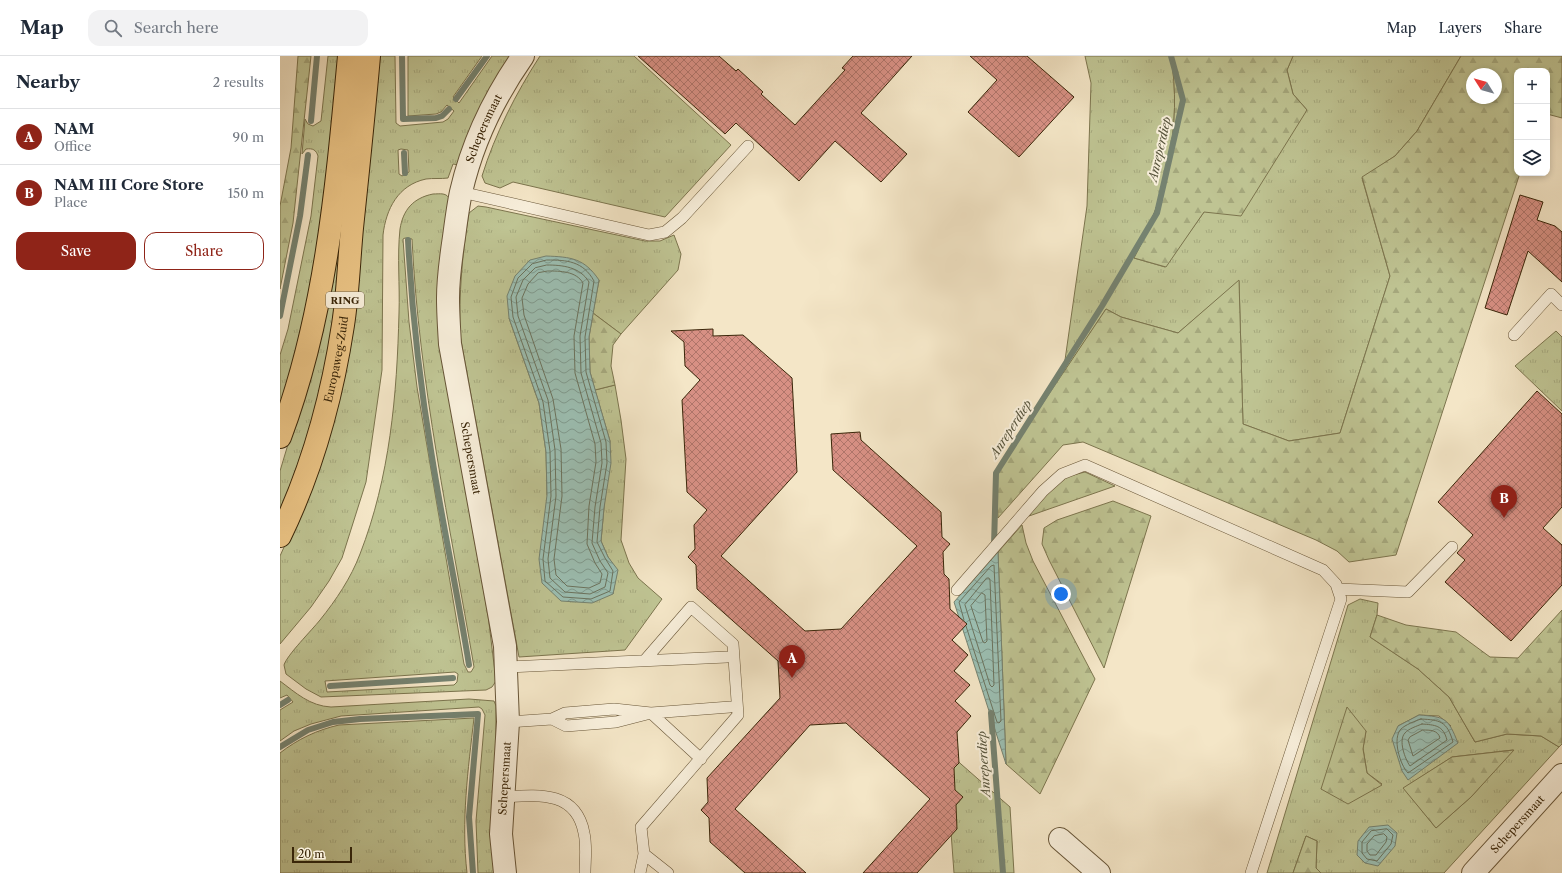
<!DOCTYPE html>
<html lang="en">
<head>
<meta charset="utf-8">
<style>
  :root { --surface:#fff; --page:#f2f2f3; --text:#1f2937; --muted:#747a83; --line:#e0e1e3; --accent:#8f2418 }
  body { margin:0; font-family:"Libre Caslon Text",serif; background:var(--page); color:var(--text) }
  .controls { position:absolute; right:12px; top:12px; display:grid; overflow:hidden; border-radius:8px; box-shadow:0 2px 6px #0003 }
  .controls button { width:36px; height:36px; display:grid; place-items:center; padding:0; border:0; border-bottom:1px solid var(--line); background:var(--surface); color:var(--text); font:20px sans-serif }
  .compass { position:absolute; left:1186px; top:12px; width:36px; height:36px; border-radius:50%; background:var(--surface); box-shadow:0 2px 6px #0003; rotate:307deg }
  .scale { position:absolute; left:12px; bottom:10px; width:60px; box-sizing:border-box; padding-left:4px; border:2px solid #3a2609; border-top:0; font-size:11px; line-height:14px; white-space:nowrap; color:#3a2609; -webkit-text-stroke:3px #f8efdb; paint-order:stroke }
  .you { position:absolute; left:781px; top:538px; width:14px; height:14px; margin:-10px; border:3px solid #fff; border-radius:50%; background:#1a73e8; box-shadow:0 0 0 6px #1a73e833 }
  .badge { display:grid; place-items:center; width:26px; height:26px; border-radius:50%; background:var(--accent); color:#fff; font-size:13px; font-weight:700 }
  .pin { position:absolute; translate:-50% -33px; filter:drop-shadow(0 1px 2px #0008) }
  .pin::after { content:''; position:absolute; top:21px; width:14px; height:12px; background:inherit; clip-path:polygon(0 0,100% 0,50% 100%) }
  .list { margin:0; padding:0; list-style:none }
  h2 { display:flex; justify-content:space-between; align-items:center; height:52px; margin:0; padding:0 16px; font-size:17px }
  h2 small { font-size:13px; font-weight:400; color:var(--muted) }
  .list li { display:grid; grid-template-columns:26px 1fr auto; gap:12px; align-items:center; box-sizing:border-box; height:56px; padding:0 16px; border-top:1px solid var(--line) }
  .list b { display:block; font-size:15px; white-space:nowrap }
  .list p { margin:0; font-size:13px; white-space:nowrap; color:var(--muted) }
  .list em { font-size:13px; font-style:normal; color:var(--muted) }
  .actions { display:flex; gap:8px; padding:12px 16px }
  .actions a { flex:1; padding:9px 0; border:1px solid var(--accent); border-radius:12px; text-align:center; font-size:14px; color:var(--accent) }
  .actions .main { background:var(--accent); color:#fff }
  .icon { flex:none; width:22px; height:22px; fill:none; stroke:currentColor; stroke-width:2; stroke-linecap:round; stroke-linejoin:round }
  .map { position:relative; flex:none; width:1282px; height:817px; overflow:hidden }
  header { display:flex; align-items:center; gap:24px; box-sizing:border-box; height:56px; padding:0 20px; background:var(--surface); border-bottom:1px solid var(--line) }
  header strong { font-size:19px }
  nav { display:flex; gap:22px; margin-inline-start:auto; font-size:14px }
  .search { width:280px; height:36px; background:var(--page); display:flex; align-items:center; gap:10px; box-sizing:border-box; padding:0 14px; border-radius:12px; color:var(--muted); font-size:15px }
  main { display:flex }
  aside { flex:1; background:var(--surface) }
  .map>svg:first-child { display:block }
</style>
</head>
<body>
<header>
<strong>Map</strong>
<div class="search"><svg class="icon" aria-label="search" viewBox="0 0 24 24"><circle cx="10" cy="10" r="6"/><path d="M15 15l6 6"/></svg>Search here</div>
<nav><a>Map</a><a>Layers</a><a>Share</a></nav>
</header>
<main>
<aside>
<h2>Nearby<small>2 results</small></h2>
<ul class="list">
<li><span class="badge">A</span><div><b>NAM</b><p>Office</p></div><em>90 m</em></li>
<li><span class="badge">B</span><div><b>NAM III Core Store</b><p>Place</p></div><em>150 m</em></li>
</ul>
<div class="actions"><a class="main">Save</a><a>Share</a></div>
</aside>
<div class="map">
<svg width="1282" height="817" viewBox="0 0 1282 817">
  <defs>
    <pattern id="grass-tufts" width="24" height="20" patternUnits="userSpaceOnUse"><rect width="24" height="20" fill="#bfc493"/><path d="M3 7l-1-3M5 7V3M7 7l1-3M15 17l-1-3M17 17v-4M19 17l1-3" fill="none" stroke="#a5a87d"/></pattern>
    <pattern id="forest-firs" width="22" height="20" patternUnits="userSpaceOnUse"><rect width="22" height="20" fill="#bfc493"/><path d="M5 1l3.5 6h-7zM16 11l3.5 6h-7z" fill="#a5a87d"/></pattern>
    <pattern id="water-waves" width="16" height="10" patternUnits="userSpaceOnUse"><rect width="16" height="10" fill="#9cc0b4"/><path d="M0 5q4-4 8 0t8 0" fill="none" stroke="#809c91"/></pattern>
    <pattern id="building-cross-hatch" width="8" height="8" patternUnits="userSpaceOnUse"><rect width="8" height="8" fill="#d79084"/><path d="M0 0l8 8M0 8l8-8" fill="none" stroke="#af756a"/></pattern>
  </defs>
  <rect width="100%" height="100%" fill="#f4e6c7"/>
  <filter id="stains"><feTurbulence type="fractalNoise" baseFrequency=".005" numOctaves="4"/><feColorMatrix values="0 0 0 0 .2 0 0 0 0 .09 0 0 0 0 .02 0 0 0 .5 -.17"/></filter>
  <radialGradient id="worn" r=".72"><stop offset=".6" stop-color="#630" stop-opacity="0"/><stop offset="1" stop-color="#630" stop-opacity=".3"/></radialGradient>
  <path fill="url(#grass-tufts)" stroke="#7c754e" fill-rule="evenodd" d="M48,0h16l-16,154 -48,209v-64l8,-26 23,-113 7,-60c-2,-6 -5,-8 -12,-7l-4,5 3,-35 3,5 5,2 8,-5z
    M98,0h17l1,67 4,3 43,-4 5,-3 6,-8 -7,-6 -6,7 -5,2 -28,2v-60h74l-29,41 6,6 33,-47h18l-51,109 -6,-1 -5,14c-7,1 -15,0 -22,1 -28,6 -40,30 -43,56l-1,135 -16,112 -24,76 -13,23 -18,26 -31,37v-88l28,-62zM121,93l7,1 1,22 -7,4 -3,-2 -1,-24z
    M260,0h94l97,89 -66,72 -152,-35 -13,6 -15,-5 -3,-7c13,-42 34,-83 58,-120z
    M805,0h86c11,68 -4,141 -37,202l31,9 39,-55 103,-102 -14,-16 -6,-24 6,-14h168l-44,75 -22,25 -33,22 28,98 -50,157 -51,8 -46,-17 -4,-143 -61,52 -57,-16 -15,-8 -43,65 24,-168 4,-123z
    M67,80c-4,65 -6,131 -16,196 -9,62 -28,122 -51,180v-41l18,-60z
    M153,138c7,0 14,-2 17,6l-7,165 45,250 8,66 -4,6 -6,3 -165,7 -15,-8 -20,-15 -2,-9c3,-10 28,-35 36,-45 16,-20 31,-42 40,-66 30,-77 37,-159 39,-241 1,-28 -2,-56 1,-84 3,-19 13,-31 33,-35zM125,182l7,1c7,145 38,286 62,428l-3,5h-3l-4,-8 -47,-277 -8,-65 -6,-83zM175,616l3,2 -1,8 -3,3 -127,7 -2,-11z
    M198,150l8,1 159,34h15l14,-6 7,19 -3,16 -57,64 -28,-21 6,-33 -90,38 30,85 7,49 1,43 66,99 4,-24 -9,-13 -7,-16 9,-100 -15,-51 20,-5 6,35 5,39 -5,81 8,23 9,15 24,21 -37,51 -106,7 -59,-322c-1,-41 2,-81 9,-122z
    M1276,275l6,6v74l-47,-45z
    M1080,543l18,4 -1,12 -7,22 48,32 31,28 26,45 32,-8 34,2 18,11 -115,126h-123l-5,-5 1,-27 -11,-5 -13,37h-26l81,-268zM1139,659l20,1 12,10h-53zM1086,675l-3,17 4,25 15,11 -61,5zM1233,694l-42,47 -35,31 -32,-40 48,-31z
    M0,625c16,12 30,25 51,26l138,-8 25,2 2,5 -1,167h-17l-2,-52 9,-106 -3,-6 -3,-2 -138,9 -30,8 -17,7 -14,10v-31l13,-8 -6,-7 -7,3z
    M194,662c-6,52 -13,103 -7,155h-187v-120c18,-14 37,-23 59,-28z
    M665,694l65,57 4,66h-60z"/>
  <path fill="url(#forest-firs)" stroke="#7c754e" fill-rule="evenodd" d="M18,0h13l-18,167 -13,66v-83l11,-58z
    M891,0h122l-6,14 6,24 14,16 -66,106 -37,-4 -38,55 -32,-9c33,-61 48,-134 37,-202z
    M1181,0h101v62l-15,-4v-43h-30v102h3l-124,382 -47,7 -12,-11 -21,-11 -233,-98 -20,3 -65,73 -2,-45 110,-164 15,8 57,16 61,-53 4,144 46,17 51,-8 50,-157 -28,-99 33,-21 22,-25zM1192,18h24v24h-24z
    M313,257l28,21 -8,11 -2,21 4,19 -20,5 -5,-18 -1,-35z
    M805,416l30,14 -86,30 20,-27 20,-13z
    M833,445l38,15 -47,152 -55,-108 -7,-16 2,-16 13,-8z
    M742,469l4,18 7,18 62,118 -55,115 -34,-30 -8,-212z
    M1282,554v134l-3,3 -18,-11 -34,-2 -32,8 -26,-45 -31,-28 -48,-32 7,-22 29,10 50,7 34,25 28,1z
    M1067,651l19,24 -3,18 4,24 15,12 -34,19 -27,-15z
    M1234,694l-43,47 -35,31 -33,-40 49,-31z
    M1026,780l11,5 -1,27 5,5h-28z"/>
  <path fill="url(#water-waves)" stroke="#758270" d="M266,200c25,1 38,2 53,24l-10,57 1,35 20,69 1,22 -7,45 -3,33 7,16 10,13 -5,24 -21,9 -31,-2 -19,-18 -3,-24 8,-64 -1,-43 -7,-49 -30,-85 -2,-22 8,-20 15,-16z
    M718,496l8,212 -52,-162z
    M1139,659c27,2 29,3 39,28l-50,37 -6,-9 -10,-32 6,-13z
    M1108,769l9,8 -2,13 -17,20 -13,-3 -8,-8 1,-14 11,-14z"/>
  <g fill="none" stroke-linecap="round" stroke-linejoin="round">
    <path stroke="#6b735e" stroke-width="1" d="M267,204c20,0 36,1 47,21l-9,56 1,35 20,70 1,21 -7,44 -3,35 8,16 8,13 -3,20 -19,8 -28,-2 -18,-16 -2,-22 8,-63 -1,-45 -7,-49 -30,-85 -2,-20 7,-19 14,-14z
      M267,209c16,0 33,2 42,17l-9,54 1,37 20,70 1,20 -7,44 -3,36 8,18 8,12 -3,14 -15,7 -25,-2 -15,-14 -2,-19 8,-63 -1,-46 -7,-50 -30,-84 -2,-19 7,-17 12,-12z
      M268,215c12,0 28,0 35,12l-9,53 1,37 20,71 1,18 -7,44 -2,38 8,19 7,11 -2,9 -11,5 -22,-2 -11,-11 -2,-16 8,-63 -1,-47 -8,-50 -29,-84 -2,-17 6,-14 10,-11z
      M707,522h2l1,2 4,105 -2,2 -2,-2 -25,-80z
      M702,537l3,2 2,46 -2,2 -2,-1 -12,-36z
      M684,564l-5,-18 32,-36 3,-1 7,156 -2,2 -2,-1 -31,-96
      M1141,663c19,1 26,2 32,23l-45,31c-8,-8 -16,-35 -7,-44 4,-4 14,-8 20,-10z
      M1142,668c13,1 21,1 25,16l-37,26c-5,-7 -12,-26 -5,-33 3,-4 12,-7 17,-9z
      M1143,674c7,0 15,0 17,8l-27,18 -5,-16 2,-3z
      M1107,773l6,6 -2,9 -14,17 -10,-2 -5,-6v-11l9,-11z
      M1104,778l3,3 -1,5 -10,13h-6l-3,-4v-7l7,-8z"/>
    <path stroke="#758270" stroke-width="6" d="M122,0l1,63 33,-1 6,-2 7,-7
      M176,43l31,-43
      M31,65l6,-65
      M124,97l1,20
      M128,184c4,73 12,145 24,217 11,69 26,139 37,208
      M0,260l20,-100 8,-61
      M714,490l2,-73 106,-167 55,-93 26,-113 -12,-44
      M50,630l123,-8
      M0,649l8,-5
      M711,657l12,160
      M0,691l28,-17 25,-8 27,-3 118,-5 -9,103 4,56"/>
  </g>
  <path fill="url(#building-cross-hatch)" stroke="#3a2609" d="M358,0h81l17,15 2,-2 25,23 -2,2 34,31 50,-55 -3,-2 11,-12h59l-51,57 46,41 -26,28 -46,-41 -36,40 -63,-58 -11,11z
    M690,0h57l47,41 -55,60 -51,-45 29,-32z
    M1240,139l23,7 -6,18 18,6 7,6v50l-34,-31 -21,64 -22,-7z
    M433,273v7l30,-1 49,43 5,94 -76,84 84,75 36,-2 76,-83 -84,-76 -2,-36 29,-2 1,8 80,72 1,25 8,7 -7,8 1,22 5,5 1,30 17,15 -15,16 16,15 -14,16 16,14 -15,16 16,15 -14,16 2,31 -5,5 1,22 8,7 -7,8 1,24 -40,44h-54l67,-74 -84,-76 -36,2 -75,84 71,64h-61l-35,-31 -1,-24 -8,-8 7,-8 -1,-24 73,-80 -2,-37 -81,-72 -1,-24 -8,-8 7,-8 -1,-24 13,-15 -20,-18 -5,-92 18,-20 -15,-14 -1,-24 -13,-11z
    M1257,335l25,23v93l-19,21 19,17v40l-51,56 -66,-59 20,-22 -8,-7 16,-18 -35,-33z"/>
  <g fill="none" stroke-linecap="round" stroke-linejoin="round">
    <g stroke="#685638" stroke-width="12">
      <path id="lane" d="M181,136l188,43 16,-3 17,-14 66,-72
        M1234,279l37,-41 11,11
        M1058,533l70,3 44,-45
        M677,534l86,-99 19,-17 23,-9 238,105 13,14 5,15 -90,274
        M365,604l46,-53 42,37 5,71 -97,112 3,27 24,19
        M226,611l221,-10
        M272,663l13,-6 49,-4 37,4 50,46
        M228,666l44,-3 14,7 50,-4 35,-9 79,-6
        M223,741c34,-2 73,-7 81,36 3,13 1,27 1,40
        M360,817l4,-19"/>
    </g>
    <g stroke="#685638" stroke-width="24">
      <g id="street">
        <path d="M780,783l39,34"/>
        <path id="s1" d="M225,817l-4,-39 7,-112 -3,-76 -55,-302c-1,-16 -2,-31 -2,-46 0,-21 3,-41 6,-61 2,-15 4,-31 7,-45 11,-48 34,-96 62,-136"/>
        <path id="s2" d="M1193,817l89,-98"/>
      </g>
    </g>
    <g stroke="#3a2609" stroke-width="24">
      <g id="primary">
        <path d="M0,381c46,-122 57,-252 69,-381"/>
        <path id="s3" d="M0,480c32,-66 52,-139 63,-211 5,-32 6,-65 9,-97 6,-57 12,-115 17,-172"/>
      </g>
    </g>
    <use href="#lane" stroke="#f8efdb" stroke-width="11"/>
    <use href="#street" stroke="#f8efdb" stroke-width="22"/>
    <use href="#primary" stroke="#eac384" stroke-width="22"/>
  </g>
  <g text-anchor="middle" stroke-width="4" stroke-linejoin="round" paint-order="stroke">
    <rect fill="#f8efdb" stroke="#736248" stroke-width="1" x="46" y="236" width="38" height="16" rx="3"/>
    <g font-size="10" font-weight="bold" fill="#3a2609">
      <text x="65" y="248">RING</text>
    </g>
    <g font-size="11" fill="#3a2609" stroke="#f8efdb">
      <text dy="4" stroke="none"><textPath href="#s1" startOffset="755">Schepersmaat</textPath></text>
      <text dy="4" stroke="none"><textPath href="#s3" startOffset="186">Europaweg-Zuid</textPath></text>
      <text transform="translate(191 402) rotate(80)" y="4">Schepersmaat</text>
      <text dy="4" stroke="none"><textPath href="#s1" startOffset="95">Schepersmaat</textPath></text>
      <text dy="4" stroke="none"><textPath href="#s2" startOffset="66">Schepersmaat</textPath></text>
    </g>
    <g font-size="12" font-style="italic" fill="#57543c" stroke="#f8efdb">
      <text transform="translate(880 93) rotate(-77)" y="4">Anreperdiep</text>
      <text transform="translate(731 373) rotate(-57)" y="4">Anreperdiep</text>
      <text transform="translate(704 708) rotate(-94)" y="4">Anreperdiep</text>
    </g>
  </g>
  <rect width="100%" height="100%" filter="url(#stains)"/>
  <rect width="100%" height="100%" fill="url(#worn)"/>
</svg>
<div class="controls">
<button>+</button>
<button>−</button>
<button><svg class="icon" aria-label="layers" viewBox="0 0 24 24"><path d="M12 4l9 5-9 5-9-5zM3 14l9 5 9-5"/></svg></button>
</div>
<svg class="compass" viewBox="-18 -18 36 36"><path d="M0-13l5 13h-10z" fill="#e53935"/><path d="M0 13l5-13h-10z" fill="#747a83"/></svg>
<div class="scale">20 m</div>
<div class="you"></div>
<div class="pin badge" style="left:512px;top:622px">A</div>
<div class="pin badge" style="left:1224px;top:462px">B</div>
</div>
</main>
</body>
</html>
